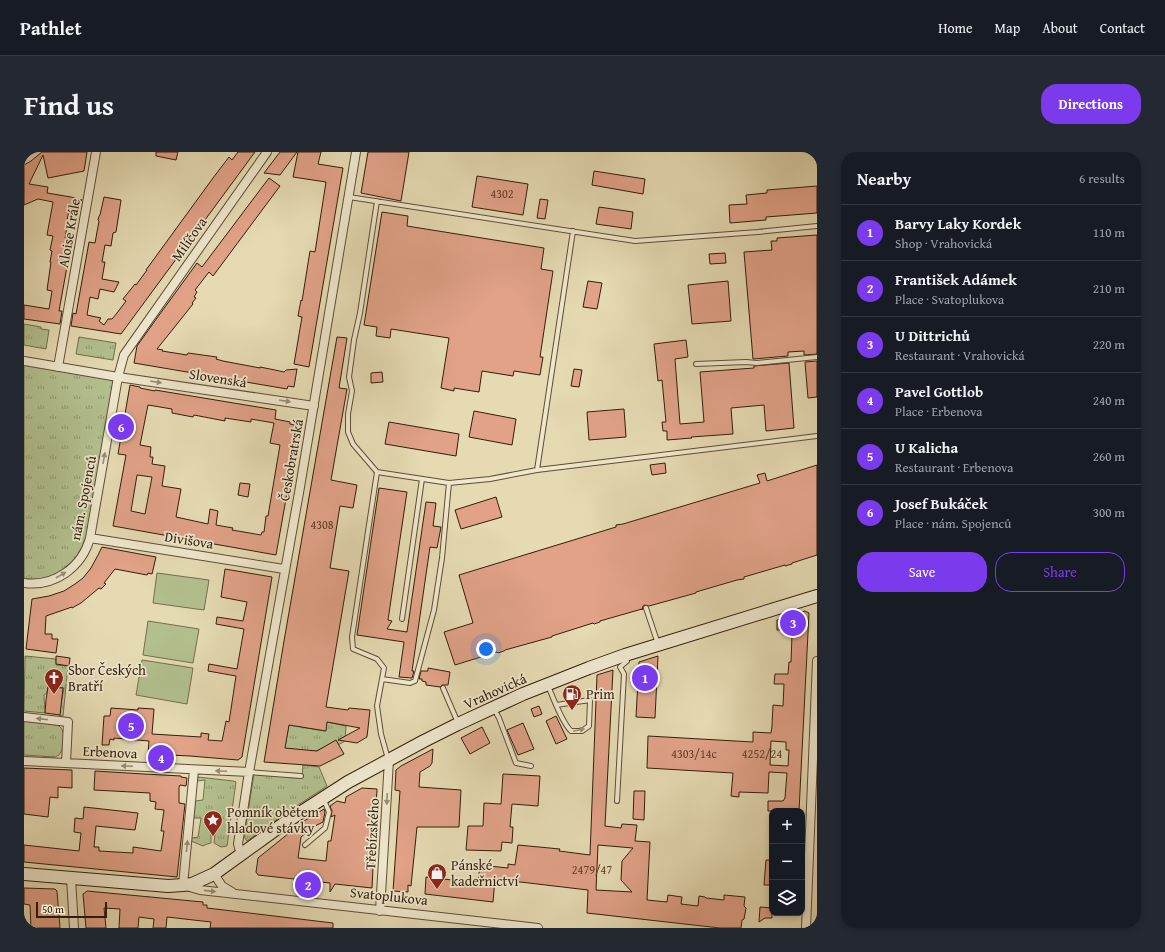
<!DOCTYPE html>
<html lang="en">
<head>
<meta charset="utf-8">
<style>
  :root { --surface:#171b24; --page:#242831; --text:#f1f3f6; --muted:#9ea1a6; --line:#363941; --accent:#7c3aed }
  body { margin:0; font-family:"Gentium Book Plus",serif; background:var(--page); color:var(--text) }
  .controls { position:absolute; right:12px; bottom:12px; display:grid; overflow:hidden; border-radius:8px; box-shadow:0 2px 6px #0003 }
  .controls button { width:36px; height:36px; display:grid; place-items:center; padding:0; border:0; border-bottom:1px solid var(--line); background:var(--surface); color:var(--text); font:20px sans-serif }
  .scale { position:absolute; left:12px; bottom:10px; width:71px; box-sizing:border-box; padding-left:4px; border:2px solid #321e09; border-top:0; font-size:11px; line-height:14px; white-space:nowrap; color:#321e09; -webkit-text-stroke:3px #eee7cd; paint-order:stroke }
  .you { position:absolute; left:462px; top:497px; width:14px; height:14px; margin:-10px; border:3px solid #fff; border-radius:50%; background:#1a73e8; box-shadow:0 0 0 6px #1a73e833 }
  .badge { display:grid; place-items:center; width:26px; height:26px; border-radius:50%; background:var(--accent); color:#fff; font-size:13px; font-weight:700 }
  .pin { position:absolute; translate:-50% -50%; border:2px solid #fff; box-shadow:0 1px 4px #0006 }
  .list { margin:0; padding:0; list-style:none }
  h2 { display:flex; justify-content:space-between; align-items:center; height:52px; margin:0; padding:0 16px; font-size:17px }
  h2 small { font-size:13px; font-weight:400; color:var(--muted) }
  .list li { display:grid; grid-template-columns:26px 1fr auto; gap:12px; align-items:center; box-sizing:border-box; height:56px; padding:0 16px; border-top:1px solid var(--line) }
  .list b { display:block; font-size:15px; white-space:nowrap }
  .list p { margin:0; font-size:13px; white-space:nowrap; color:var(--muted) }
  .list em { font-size:13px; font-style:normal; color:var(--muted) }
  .actions { display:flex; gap:8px; padding:12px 16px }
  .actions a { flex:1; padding:9px 0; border:1px solid var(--accent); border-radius:16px; text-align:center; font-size:14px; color:var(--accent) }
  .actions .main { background:var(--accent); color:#fff }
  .icon { flex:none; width:22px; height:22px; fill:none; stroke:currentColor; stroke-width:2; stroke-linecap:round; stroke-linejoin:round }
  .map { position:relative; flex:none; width:793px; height:776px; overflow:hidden; border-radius:16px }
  header { display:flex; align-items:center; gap:24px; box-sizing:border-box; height:56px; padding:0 20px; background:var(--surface); border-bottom:1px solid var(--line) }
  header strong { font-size:19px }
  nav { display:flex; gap:22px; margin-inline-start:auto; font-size:14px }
  .intro { display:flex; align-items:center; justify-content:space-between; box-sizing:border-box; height:96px; padding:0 24px }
  h1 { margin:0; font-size:28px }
  .button { padding:10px 18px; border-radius:16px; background:var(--accent); color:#fff; font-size:14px; font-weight:700 }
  main { display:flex; gap:24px; padding:0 24px }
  aside { flex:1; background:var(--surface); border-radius:16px; box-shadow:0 2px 6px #0003 }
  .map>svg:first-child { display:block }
</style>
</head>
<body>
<header>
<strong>Pathlet</strong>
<nav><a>Home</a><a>Map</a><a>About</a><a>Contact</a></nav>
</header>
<div class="intro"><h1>Find us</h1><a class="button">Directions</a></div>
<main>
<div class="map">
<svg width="793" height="776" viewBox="0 0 793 776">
  <defs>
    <pattern id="grass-tufts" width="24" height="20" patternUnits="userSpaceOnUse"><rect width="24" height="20" fill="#b2c08e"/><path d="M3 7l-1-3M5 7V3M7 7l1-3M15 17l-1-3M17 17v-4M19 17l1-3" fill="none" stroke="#919b72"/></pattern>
  </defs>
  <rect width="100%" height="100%" fill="#e5dab2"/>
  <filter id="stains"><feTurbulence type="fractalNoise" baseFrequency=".005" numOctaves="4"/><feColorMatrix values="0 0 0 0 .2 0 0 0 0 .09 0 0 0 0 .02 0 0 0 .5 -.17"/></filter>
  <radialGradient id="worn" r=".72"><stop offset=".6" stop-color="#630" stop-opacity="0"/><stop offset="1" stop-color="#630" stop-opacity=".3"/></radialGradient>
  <path fill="url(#grass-tufts)" stroke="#726f4c" d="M0,172l17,3v2l8,1 -3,19 -22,-4z
    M55,185l37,6 -3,17 -37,-6z
    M0,210l90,16 -28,163 -8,17 -19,18 -19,5h-16z
    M1,504l31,3v6l12,1 -5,50 -4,-1 5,-27 -16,-2 -1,7 -3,2c0,7 1,12 1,18l-21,-2z
    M0,569l33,4c10,4 8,22 2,30l-4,2 -31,-2z
    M303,570l19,4 -1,15 -7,4 -2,-4 -20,10 -32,1 5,-27 36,6z
    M279,613l16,2 8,19 -44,29 -36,26 -3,-4 10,-63 48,4z
    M174,625l35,4 3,1 -9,64 -6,1 -7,-4 1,-9h-4v9l-4,1 -4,2 -12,-5 1,-3 6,-1 3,-19h-7l1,-17 8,-1 2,-20 -8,1z"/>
  <path fill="#b2c08e" stroke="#726f4c" d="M133,421l52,7 -5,30 -51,-7z
    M124,469l51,8 -6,34 -50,-8z
    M118,508l51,8 -6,36 -51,-9z"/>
  <path fill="#e1a288" stroke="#321e09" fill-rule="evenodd" d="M18,0h45l-3,19 -36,7 -5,-23 -14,29 19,3 -1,6 24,4 11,3 -13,10 -3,16 1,1 -2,11 7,1 -13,72h3l-2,13 -36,-5v-14l25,4 3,-18 -5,-1 4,-28h-1l2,-11 -2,-1 3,-14 -6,-1 6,-33 -15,-3 -14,6v-40l7,-4z
    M132,0h22l-2,8 -20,-4z
    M214,0h17l-134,182 -50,-8 2,-13 3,1 13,-72 6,1 4,-22 -1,-1 1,-4 1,-1 4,-18 17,3 -5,32 -3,1 -2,13 -6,-1 -3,17h3l-3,17 17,3 -5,10 -14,-3 -2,10 -8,-2 -3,18 14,3 -2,3 5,4 4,-6h4l5,-6 9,-12 -3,-2 12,-15 1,1 11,-15h-1l67,-92 16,-21 3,3z
    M256,0h17l-17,23 -16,-2z
    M274,0h23l-3,12 25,4 -34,199 -15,-3 8,-47 -4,-1 3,-16 1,1 8,-50 5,1 11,-70 -33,-5z
    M344,0h41l-8,49 -40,-8z
    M570,19l51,8 -2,15 -51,-9z
    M453,24l51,8 -5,31 -51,-8z
    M245,26l11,8 -67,90 -4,-4 -14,18 2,2 -3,5 2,1 -4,5 1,1 -36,45 6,1 -1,1 25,4 1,-2 29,4 -1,2 7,2 37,7v-1l15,3 9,2 2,-2 11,-1 -3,18 -6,-1 -1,3 -153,-26 3,-17 20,-28 40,-55 5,4z
    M793,34v27l-51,4v3l-36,3 -1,-18 18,-1 -1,-9 21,-2v-3z
    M516,47l8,1 -3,19 -8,-1z
    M575,55l34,5 -2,17 -35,-5z
    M358,60l26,4 -1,10 137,22 -3,21 12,2 -13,86h3l-3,18 -26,-4 -1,5 -31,-5 -3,21 -25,-4v3l-13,-3 8,-50 -58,-9 -1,9 -14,-2 1,-9 -13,-2z
    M793,83v119l-13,1v-4l-16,1v4l-35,3 -9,-107 28,-2 -1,-9h6v-3z
    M701,101l1,10 -16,1 -1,-10z
    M564,129l14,2 -5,26 -14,-2z
    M704,129l3,40 -39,3 -4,-39z
    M313,185l10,1 -8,50 8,1 -16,91 26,5 -4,23 -13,-2 -10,62 19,3 -23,136 22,3 1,-2 21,2 -3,27 -10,6 -19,-3 22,-12 -33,-6 -1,9 -37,-6 -4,23 32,3 19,-11 8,14 -24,12 -56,-4 20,-121z
    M662,188l2,17 -13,2 5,65 24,-2 -4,-50 54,-4v-2l35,-3 5,65 -28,3 -2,-26 -33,3 2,26 -42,3 1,1 -25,2v-9h-4l-1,-9h4l-4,-42 -4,1 -4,-37z
    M793,209v36l-9,1 -3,-36z
    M550,217l8,1 -3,17 -8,-1z
    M358,220l1,10 -12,1v-10z
    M106,233l10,2v1l15,3v-1l121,20 -1,9 15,3v2l9,2 -23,129 -163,-29 13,-71 -8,-1zM124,253l24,4v4l21,4 1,-2 31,6v-3l26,4v-3l23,4 -4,20 10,2 -12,71h-2l-2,16h-2l-1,3 -29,-5 1,-2 -17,-3 2,-14 -8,-2 -2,15 -32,-7 5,-28 -19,-3 3,-20 -13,-2 1,-7h-3l1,-10 -11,-2zM113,323l15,2 -7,37 -14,-3z
    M600,257l2,28 -37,3 -2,-28z
    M450,259l42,8 -4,26 -43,-8z
    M365,270l70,12 -3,22 -71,-12z
    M641,311l1,10 -14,2 -2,-10z
    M793,313v90l-25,8v1l-7,2v-1l-41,12v2l-7,1 -41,12v1l-47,13 -4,-1 -2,1 -1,4v-1l-42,12v1l-6,2 -1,-1 -41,13v1l-47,13 -1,1 -6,2 -1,-1 -42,13 -11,-33 29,-9 -14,-48 157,-48v-2l7,-1 137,-41 -3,-8 8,-2 2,8z
    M216,331l10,1 -2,13 -10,-2z
    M355,336l28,4 -19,128 4,1 -5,8 20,3 19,-130 10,1 -3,23 8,1 -4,21 -7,-1 -18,124h2l-2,7 -13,-1 5,-35 -47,-7z
    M472,345l6,20 -41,12 -6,-19z
    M78,395l54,10 -4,17 -4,-1 -1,2 -32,-6 -11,14 2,1 -5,5 -2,-1 -18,15 -9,5v-1l-26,9 -1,18h7v5h6l-2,14 -30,-4 6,-50 17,-3 15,-5 11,-7 8,-6 8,-10 7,-13z
    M201,417l47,8 -30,180 -4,3 -48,-4 -42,-2 1,-13 -35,-3v2l-4,-1 -1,6h-7l2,-29h6l1,-8 27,2v-2l16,1 -2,25 49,3v-4l8,1 -1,6 14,1 4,-20 3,1 7,-46 -28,-5 1,-7 28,5 7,-40 -28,-5 1,-7 26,4 4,-19 -26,-5z
    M781,459l4,2 -10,198h-31v-10h15l2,-3 2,-25 -18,-1 -1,21 -29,-1v5l-8,-1 2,-23 -86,-5 1,-32 105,6v-10l18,1 1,-7 1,-21 10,1 1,-22h-10l1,-10h13l1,-12h2l1,-27 -5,-1v-4h-10v-10zM747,589l15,1v8h3l-1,16 -18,-1z
    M32,504l14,2 -1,8 -13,-2z
    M634,504l-3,62 -19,-1 3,-55z
    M404,516l22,4 -2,13h-6l-2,2 -14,-2v-3l-4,-1v-2h-3l2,-8h7z
    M589,518l-8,156 16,2 1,-4 15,1 -2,16 15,1 -3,58 20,2 1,-7 14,2 -1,7 17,2 1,-10 6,1 1,1 18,2v-5l21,2 -1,9 2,2 -2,11 -2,1 -1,8h-21l-133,-15 1,-23 -93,-11 -2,23 -68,-8 1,-17 52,6 2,-18 28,3v-4l7,1 3,-20 42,4 -1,2 31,4 7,-180zM574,693l35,3 -11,13 -1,19 11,12 -36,-2z
    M24,535l15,1 -3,27 -15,-2 1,-13z
    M515,554l3,8 -8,3 -3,-8z
    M532,564l11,23 -11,5 -10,-23z
    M499,571l11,26 -16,6 -11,-25z
    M458,575l8,16 -20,11 -9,-16z
    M409,597l-1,14 -2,3 -10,6 -1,15 42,3 -2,37h-42l-6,59 -3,-1v7l-15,-1 7,-100 -5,-1 1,-20 5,-4z
    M0,616l48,2v18l-14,-1v11l-8,-1 -2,20 -24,-3z
    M71,619l49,3 37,2v1l6,1 -1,8 -6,-1 -1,2v16l6,1 -8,73 -153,-15v-17l55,6 2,-18 -7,-1 1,-14 8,1 1,-12 54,6 -3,17 -39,-4 -2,21h5v4l34,2v-6l28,4 3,-20h-3l3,-21 -9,-1 1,-7 -6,-1v-8l-56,-3z
    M479,622l37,2 -2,30 -26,-2 -2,23h3l-1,16 -10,-1 -1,9 -35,-1 2,-24h15l1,-23 17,1z
    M338,636l15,1 -5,99 -37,-4 -5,8v-9l-72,-8 -2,-3 2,-14 46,-37 20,-12 1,3 -2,10 -10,5 -12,10 -3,21 28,3 2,-20h3l4,-26 -4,2 1,-6 -2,-5 7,-5 8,2 1,-6z
    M610,639h11l-1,29 -11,-1z
    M742,708h6v25h-8z
    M0,736l31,1 2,2 3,37h-29l-1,-23 -6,-1z
    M63,739l116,11v3h4v3l126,15v5h-123l1,-6 -44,-5 -1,11h-13l1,-9 -15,-2 -1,11h-19l1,-19 -16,-1 2,20h-20l-3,-34z
    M736,755l12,1v10h-7l-6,4z"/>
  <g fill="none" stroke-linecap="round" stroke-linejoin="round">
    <g stroke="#5f4d33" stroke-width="6">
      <path id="lane" d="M325,45l286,44 123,-9 59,-6
        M672,212l50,-2 11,1 60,-6
        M513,318l36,-239
        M353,320l-24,-28 -5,-12v-18l4,-23 -3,-14 5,-37 6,-27 17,-112
        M425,331l41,-4 47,-9 280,-34
        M622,456l12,36
        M378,467l20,-140
        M358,527l28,4 5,-2 19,-71 8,-52 7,-75 -72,-11 -25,165 1,12 24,10 7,9 -7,38 4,28 7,25
        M524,534c6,13 13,35 23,45h11l7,-5 1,-26 -34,5
        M419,536l15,35
        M470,557l5,9 17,45 15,3
        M225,620l52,4
        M593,649l7,-127 -4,-7 7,-6 -2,-5
        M281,693l20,-17 4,-16 -5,-12"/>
    </g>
    <g stroke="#5f4d33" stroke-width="10">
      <path id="street" d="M0,209l94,16 196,29
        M34,215l38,-215
        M66,386l194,31
        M0,431c31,4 58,-16 66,-45l28,-161 6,-22 143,-203
        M0,565l44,5 -2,41
        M0,609l225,11
        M170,618l-11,115 17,5 338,38
        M217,703l-3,-11 11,-72 51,-285 56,-335
        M190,722l8,12 10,6
        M47,726l3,50
        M356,759l9,-151
        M782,776l11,-267"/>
    </g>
    <g stroke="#321e09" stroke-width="14">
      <path id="secondary" d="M0,722l144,12 15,-1 9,-1 22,-10 72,-52 62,-40 76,-41 34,-17 65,-30 66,-26 36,-13 192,-59"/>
    </g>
    <use href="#lane" stroke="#eee7cd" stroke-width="4"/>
    <use href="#street" stroke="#eee7cd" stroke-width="8"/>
    <use href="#secondary" stroke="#eee7cd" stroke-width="12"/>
  </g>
  <defs><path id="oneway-solid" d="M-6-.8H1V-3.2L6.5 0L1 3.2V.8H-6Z"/></defs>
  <g fill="#998d75">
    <use href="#oneway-solid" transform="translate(132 230) rotate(9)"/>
    <use href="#oneway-solid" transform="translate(261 249) rotate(9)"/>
    <use href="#oneway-solid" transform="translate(80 306) rotate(-80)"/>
    <use href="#oneway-solid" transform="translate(37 423) rotate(-30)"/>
    <use href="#oneway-solid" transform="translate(18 567) rotate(-173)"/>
    <use href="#oneway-solid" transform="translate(555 578) rotate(-12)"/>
    <use href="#oneway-solid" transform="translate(103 614) rotate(-177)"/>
    <use href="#oneway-solid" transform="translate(197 619) rotate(-178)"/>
    <use href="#oneway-solid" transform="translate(363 647) rotate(93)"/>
    <use href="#oneway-solid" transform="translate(163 694) rotate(-84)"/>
    <use href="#oneway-solid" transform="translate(186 739) rotate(6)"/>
  </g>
  <defs>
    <g id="church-pin" transform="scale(1)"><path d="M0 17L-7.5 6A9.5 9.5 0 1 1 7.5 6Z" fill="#8f2418" stroke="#eee7cd"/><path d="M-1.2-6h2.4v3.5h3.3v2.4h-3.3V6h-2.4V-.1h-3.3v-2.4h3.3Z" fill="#fff"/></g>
    <g id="fuel-pin" transform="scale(1)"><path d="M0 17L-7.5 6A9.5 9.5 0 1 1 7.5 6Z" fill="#8f2418" stroke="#eee7cd"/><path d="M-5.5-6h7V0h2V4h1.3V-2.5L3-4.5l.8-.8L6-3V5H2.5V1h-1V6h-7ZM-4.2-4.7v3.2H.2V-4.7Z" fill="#fff"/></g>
    <g id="sight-pin" transform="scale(1)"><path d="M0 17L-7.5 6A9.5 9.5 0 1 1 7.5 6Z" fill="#8f2418" stroke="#eee7cd"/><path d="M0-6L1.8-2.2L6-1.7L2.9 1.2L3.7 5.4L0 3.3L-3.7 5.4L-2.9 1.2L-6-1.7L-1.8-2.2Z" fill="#fff"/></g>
    <g id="shop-pin" transform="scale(1)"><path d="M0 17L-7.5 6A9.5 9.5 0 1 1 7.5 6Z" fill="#8f2418" stroke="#eee7cd"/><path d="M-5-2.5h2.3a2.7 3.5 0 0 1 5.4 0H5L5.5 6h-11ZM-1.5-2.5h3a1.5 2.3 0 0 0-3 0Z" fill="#fff"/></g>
  </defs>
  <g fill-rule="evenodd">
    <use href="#church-pin" x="30" y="526"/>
    <use href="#fuel-pin" x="548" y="542"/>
    <use href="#sight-pin" x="189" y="668"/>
    <use href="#shop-pin" x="413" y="721"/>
  </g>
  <g text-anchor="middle" stroke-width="3.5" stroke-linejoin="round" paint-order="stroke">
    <g font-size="12" fill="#5e3f29">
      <text x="478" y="46">4302</text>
      <text x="298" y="377">4308</text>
      <text x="670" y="606">4303/14c</text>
      <text x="738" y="606">4252/24</text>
      <text x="568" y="722">2479/47</text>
    </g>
    <g font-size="14" fill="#321e09" stroke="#eee7cd">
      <text transform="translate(45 81) rotate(-80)" y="5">Aloise Krále</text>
      <text transform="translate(165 87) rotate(-55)" y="5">Milíčova</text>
      <text transform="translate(194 226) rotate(9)" y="5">Slovenská</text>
      <text transform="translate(267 308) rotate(-80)" y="5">Českobratrská</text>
      <text transform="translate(59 346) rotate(-79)" y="5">nám. Spojenců</text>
      <text transform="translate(165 388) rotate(9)" y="5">Divišova</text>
      <text transform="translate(471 539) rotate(-24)" y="5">Vrahovická</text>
      <text transform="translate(86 600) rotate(3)" y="5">Erbenova</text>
      <text transform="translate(348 682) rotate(-87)" y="5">Třebízského</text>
      <text transform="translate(365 744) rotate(6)" y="5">Svatoplukova</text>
    </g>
    <g font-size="14" fill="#321e09" stroke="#eee7cd" text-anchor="start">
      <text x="44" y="523">Sbor Českých<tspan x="44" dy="16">Bratří</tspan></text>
      <text x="562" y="547">Prim</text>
      <text x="203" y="665">Pomník obětem<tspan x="203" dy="16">hladové stávky</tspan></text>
      <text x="427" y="718">Pánské<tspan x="427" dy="16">kadeřnictví</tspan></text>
    </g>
  </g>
  <rect width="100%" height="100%" filter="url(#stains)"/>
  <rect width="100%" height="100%" fill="url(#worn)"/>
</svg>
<div class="controls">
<button>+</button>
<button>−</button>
<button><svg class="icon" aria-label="layers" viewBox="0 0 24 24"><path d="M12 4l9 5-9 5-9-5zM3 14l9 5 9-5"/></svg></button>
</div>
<div class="scale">50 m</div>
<div class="you"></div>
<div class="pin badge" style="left:621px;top:526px">1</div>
<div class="pin badge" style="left:284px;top:733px">2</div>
<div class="pin badge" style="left:769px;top:471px">3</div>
<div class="pin badge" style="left:137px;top:606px">4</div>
<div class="pin badge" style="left:107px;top:574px">5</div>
<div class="pin badge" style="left:97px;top:275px">6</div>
</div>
<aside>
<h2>Nearby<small>6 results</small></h2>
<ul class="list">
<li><span class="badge">1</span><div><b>Barvy Laky Kordek</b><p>Shop · Vrahovická</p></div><em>110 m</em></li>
<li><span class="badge">2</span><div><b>František Adámek</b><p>Place · Svatoplukova</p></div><em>210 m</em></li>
<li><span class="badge">3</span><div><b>U Dittrichů</b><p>Restaurant · Vrahovická</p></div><em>220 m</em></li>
<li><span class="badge">4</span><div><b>Pavel Gottlob</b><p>Place · Erbenova</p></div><em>240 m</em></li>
<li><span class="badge">5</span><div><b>U Kalicha</b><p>Restaurant · Erbenova</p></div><em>260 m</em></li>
<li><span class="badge">6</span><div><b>Josef Bukáček</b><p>Place · nám. Spojenců</p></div><em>300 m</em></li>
</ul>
<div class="actions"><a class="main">Save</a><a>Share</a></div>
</aside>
</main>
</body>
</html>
